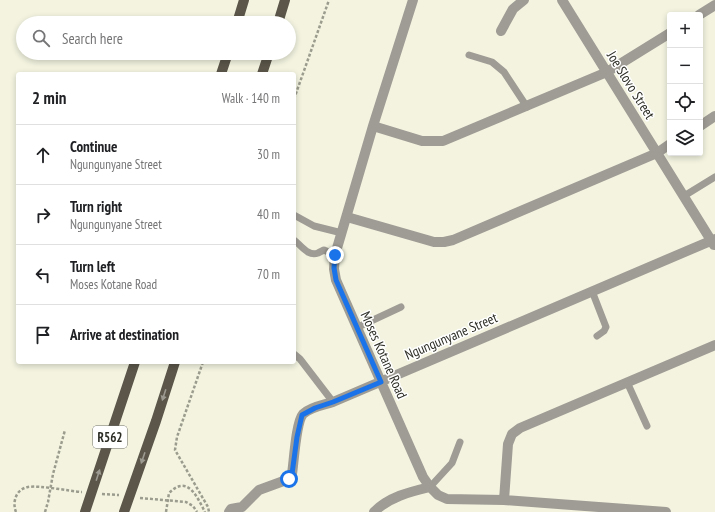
<!DOCTYPE html>
<html lang="en">
<head>
<meta charset="utf-8">
<style>
  :root { --surface:#fff; --page:#f2f2f2; --text:#202124; --muted:#757577; --line:#e0e0e0 }
  body { margin:0; font-family:"PT Sans Narrow",sans-serif; background:var(--page); color:var(--text) }
  .controls { position:absolute; right:12px; top:12px; display:grid; overflow:hidden; border-radius:4px; box-shadow:0 2px 6px #0003 }
  .controls button { width:36px; height:36px; display:grid; place-items:center; padding:0; border:0; border-bottom:1px solid var(--line); background:var(--surface); color:var(--text); font:20px sans-serif }
  .stop { position:absolute; width:12px; height:12px; margin:-9px; border:3px solid #1a73e8; border-radius:50%; background:#fff }
  .stop.end { background:#1a73e8; border-color:#fff; box-shadow:0 1px 4px #0008 }
  .list { margin:0; padding:0; list-style:none }
  h2 { display:flex; justify-content:space-between; align-items:center; height:52px; margin:0; padding:0 16px; font-size:17px }
  h2 small { font-size:13px; font-weight:400; color:var(--muted) }
  .list li { display:grid; grid-template-columns:26px 1fr auto; gap:12px; align-items:center; box-sizing:border-box; height:60px; padding:0 16px; border-top:1px solid var(--line) }
  .list b { display:block; font-size:15px; white-space:nowrap }
  .list p { margin:0; font-size:13px; white-space:nowrap; color:var(--muted) }
  .list em { font-size:13px; font-style:normal; color:var(--muted) }
  .icon { flex:none; width:22px; height:22px; fill:none; stroke:currentColor; stroke-width:2; stroke-linecap:round; stroke-linejoin:round }
  .map { position:relative; flex:none; width:715px; height:512px; overflow:hidden }
  .search { position:absolute; background:var(--surface); box-shadow:0 2px 6px #0003; left:16px; top:16px; width:280px; height:44px; display:flex; align-items:center; gap:10px; box-sizing:border-box; padding:0 14px; border-radius:22px; color:var(--muted); font-size:15px }
  .panel { position:absolute; background:var(--surface); box-shadow:0 2px 6px #0003; left:16px; top:72px; width:280px; height:292px; border-radius:4px }
  .map>svg:first-child { display:block }
</style>
</head>
<body>
<div class="map">
<svg width="715" height="512" viewBox="0 0 715 512">
  <rect width="100%" height="100%" fill="#f3f3e0"/>
  <g fill="none" stroke-linecap="round" stroke-linejoin="round">
    <path stroke="#9c9c8e" stroke-width="2.5" stroke-dasharray="3 2" stroke-linecap="butt" d="M294,99l35,-99
      M203,362l-26,75 -2,13 33,57 1,5
      M102,494l17,1
      M140,498l46,4 7,4 4,6
      M16,512c-4,-10 0,-23 12,-25 12,-2 40,4 54,5
      M45,512l3,-10 5,-28 12,-44
      M166,512l3,-19c19,-19 28,4 36,19"/>
    <path stroke="#9e9c94" stroke-width="7" d="M469,55l23,7 12,10 23,35
      M684,196l31,-19
      M294,215l20,11 28,7
      M294,240c7,5 14,17 24,13 2,-1 4,-2 6,-3l11,5
      M592,291l14,36 -2,4 -7,5
      M356,328l45,-21
      M294,354l6,5 33,43
      M627,382l20,44
      M430,487l22,-24 8,-21"/>
    <path stroke="#9e9c94" stroke-width="10" d="M413,0l-40,126 -38,129 -1,14 2,11 87,197 7,10 8,8 9,4 57,1 162,12
      M562,0l152,245
      M699,15l16,-10
      M501,31l12,-22 11,-9
      M373,126l49,15h21l164,-69 63,-39
      M700,126l15,-10
      M347,217l87,25h10l9,-2 204,-87 13,-9
      M504,500l4,-56 4,-10 8,-6 195,-83
      M229,512l2,-3 11,-2 17,-17 30,-11 3,-5c2,-13 4,-52 11,-60 7,-7 21,-9 30,-12l382,-163
      M374,512c15,-15 35,-20 56,-25"/>
    <path stroke="#5b5649" stroke-width="10" d="M237,23l7,-23
      M278,23l7,-23
      M221,74l7,-21
      M262,74l7,-21
      M85,512l50,-150
      M124,512l32,-91 19,-59"/>
  </g>
  <defs><path id="oneway-solid" d="M-6-.8H1V-3.2L6.5 0L1 3.2V.8H-6Z"/></defs>
  <g fill="#9d9a92">
    <use href="#oneway-solid" transform="translate(164 395) rotate(108)"/>
    <use href="#oneway-solid" transform="translate(143 458) rotate(109)"/>
    <use href="#oneway-solid" transform="translate(98 475) rotate(-72)"/>
  </g>
  <g fill="none" stroke-linecap="round" stroke-linejoin="round">
    <path stroke="#1a73e8" stroke-width="5" d="M289,479l3,-5 5,-37 5,-22 13,-7 18,-6 48,-20 -45,-102 -2,-12 1,-13"/>
  </g>
  <g text-anchor="middle" stroke-width="3" stroke-linejoin="round" paint-order="stroke">
    <rect fill="#fff" stroke="#6c6c67" stroke-width="1" x="93" y="426" width="34" height="22" rx="3"/>
    <g font-size="13" font-weight="bold" fill="#2d2d26">
      <text x="110" y="442">R562</text>
    </g>
    <g font-size="14" fill="#2d2d26" stroke="#fff">
      <text transform="translate(631 85) rotate(58)" y="5">Joe Slovo Street</text>
      <text transform="translate(451 336) rotate(-23)" y="5">Ngungunyane Street</text>
      <text transform="translate(384 355) rotate(66)" y="5">Moses Kotane Road</text>
    </g>
  </g>
</svg>
<div class="controls">
<button>+</button>
<button>−</button>
<button><svg class="icon" aria-label="locate" viewBox="0 0 24 24"><circle cx="12" cy="12" r="6"/><path d="M12 2v4M12 18v4M2 12h4M18 12h4"/></svg></button>
<button><svg class="icon" aria-label="layers" viewBox="0 0 24 24"><path d="M12 4l9 5-9 5-9-5zM3 14l9 5 9-5"/></svg></button>
</div>
<div class="stop" style="left:289px;top:479px"></div>
<div class="stop end" style="left:335px;top:255px"></div>
<div class="search"><svg class="icon" aria-label="search" viewBox="0 0 24 24"><circle cx="10" cy="10" r="6"/><path d="M15 15l6 6"/></svg>Search here</div>
<section class="panel">
<h2>2 min<small>Walk · 140 m</small></h2>
<ul class="list">
<li><svg class="icon" aria-label="ahead" viewBox="0 0 24 24"><path d="M12 20V5M6 11l6-6 6 6"/></svg><div><b>Continue</b><p>Ngungunyane Street</p></div><em>30 m</em></li>
<li><svg class="icon" aria-label="right" viewBox="0 0 24 24"><path d="M7 20v-9h11M14 6l5 5-5 5"/></svg><div><b>Turn right</b><p>Ngungunyane Street</p></div><em>40 m</em></li>
<li><svg class="icon" aria-label="left" viewBox="0 0 24 24"><path d="M17 20v-9H6M10 6l-5 5 5 5"/></svg><div><b>Turn left</b><p>Moses Kotane Road</p></div><em>70 m</em></li>
<li><svg class="icon" aria-label="arrive" viewBox="0 0 24 24"><path d="M6 21V4h12l-3 4 3 4H6"/></svg><div><b>Arrive at destination</b></div></li>
</ul>
</section>
</div>
</body>
</html>
